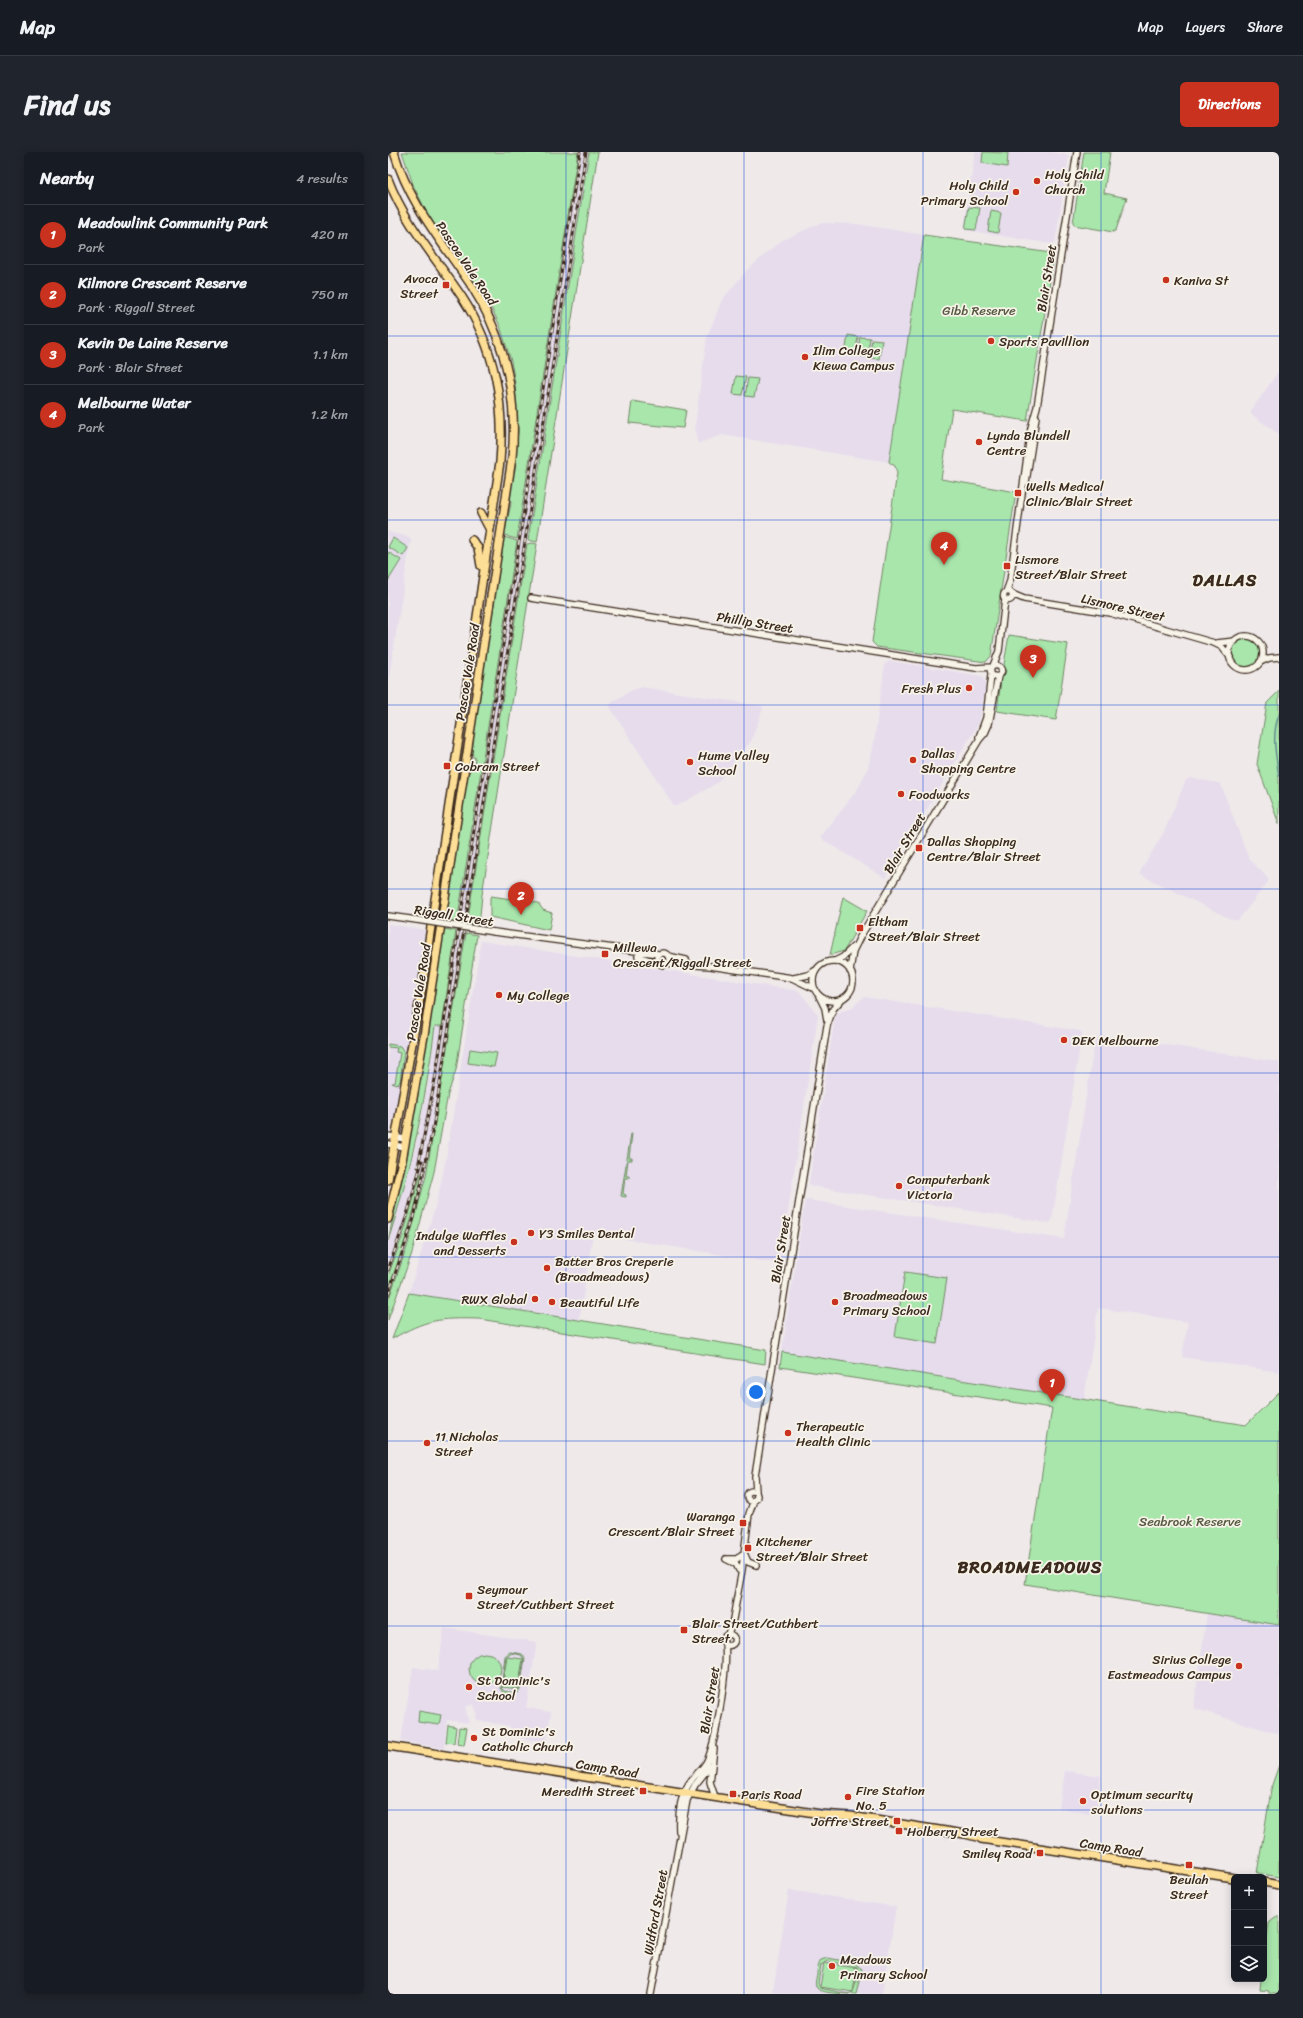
<!DOCTYPE html>
<html lang="en">
<head>
<meta charset="utf-8">
<style>
  :root { --surface:#171b24; --page:#20242c; --text:#f1f3f6; --muted:#9ea1a6; --line:#363941; --accent:#c8321e }
  body { margin:0; font-family:Sriracha,sans-serif; background:var(--page); color:var(--text) }
  .controls { position:absolute; right:12px; bottom:12px; display:grid; overflow:hidden; border-radius:6px; box-shadow:0 2px 10px #0003 }
  .controls button { width:36px; height:36px; display:grid; place-items:center; padding:0; border:0; border-bottom:1px solid var(--line); background:var(--surface); color:var(--text); font:20px sans-serif }
  .you { position:absolute; left:368px; top:1240px; width:14px; height:14px; margin:-10px; border:3px solid #fff; border-radius:50%; background:#1a73e8; box-shadow:0 0 0 6px #1a73e833 }
  .badge { display:grid; place-items:center; width:26px; height:26px; border-radius:50%; background:var(--accent); color:#fff; font-size:13px; font-weight:700 }
  .pin { position:absolute; translate:-50% -33px; filter:drop-shadow(0 1px 2px #0008) }
  .pin::after { content:''; position:absolute; top:21px; width:14px; height:12px; background:inherit; clip-path:polygon(0 0,100% 0,50% 100%) }
  .list { margin:0; padding:0; list-style:none }
  h2 { display:flex; justify-content:space-between; align-items:center; height:52px; margin:0; padding:0 16px; font-size:17px }
  h2 small { font-size:13px; font-weight:400; color:var(--muted) }
  .list li { display:grid; grid-template-columns:26px 1fr auto; gap:12px; align-items:center; box-sizing:border-box; height:60px; padding:0 16px; border-top:1px solid var(--line) }
  .list b { display:block; font-size:15px; white-space:nowrap }
  .list p { margin:0; font-size:13px; white-space:nowrap; color:var(--muted) }
  .list em { font-size:13px; font-style:normal; color:var(--muted) }
  .icon { flex:none; width:22px; height:22px; fill:none; stroke:currentColor; stroke-width:2; stroke-linecap:round; stroke-linejoin:round }
  .map { position:relative; flex:none; width:891px; height:1842px; overflow:hidden; border-radius:6px }
  header { display:flex; align-items:center; gap:24px; box-sizing:border-box; height:56px; padding:0 20px; background:var(--surface); border-bottom:1px solid var(--line) }
  header strong { font-size:19px }
  nav { display:flex; gap:22px; margin-inline-start:auto; font-size:14px }
  .intro { display:flex; align-items:center; justify-content:space-between; box-sizing:border-box; height:96px; padding:0 24px }
  h1 { margin:0; font-size:28px }
  .button { padding:10px 18px; border-radius:6px; background:var(--accent); color:#fff; font-size:14px; font-weight:700 }
  main { display:flex; gap:24px; padding:0 24px }
  aside { flex:1; background:var(--surface); border-radius:6px; box-shadow:0 2px 10px #0003 }
  .map>svg:first-child { display:block }
</style>
</head>
<body>
<header>
<strong>Map</strong>
<nav><a>Map</a><a>Layers</a><a>Share</a></nav>
</header>
<div class="intro"><h1>Find us</h1><a class="button">Directions</a></div>
<main>
<aside>
<h2>Nearby<small>4 results</small></h2>
<ul class="list">
<li><span class="badge">1</span><div><b>Meadowlink Community Park</b><p>Park</p></div><em>420 m</em></li>
<li><span class="badge">2</span><div><b>Kilmore Crescent Reserve</b><p>Park · Riggall Street</p></div><em>750 m</em></li>
<li><span class="badge">3</span><div><b>Kevin De Laine Reserve</b><p>Park · Blair Street</p></div><em>1.1 km</em></li>
<li><span class="badge">4</span><div><b>Melbourne Water</b><p>Park</p></div><em>1.2 km</em></li>
</ul>
</aside>
<div class="map">
<svg width="891" height="1842" viewBox="0 0 891 1842">
  <rect width="100%" height="100%" fill="#efe9ea"/>
  <filter id="ink" filterUnits="userSpaceOnUse"><feTurbulence type="fractalNoise" baseFrequency=".025" numOctaves="2"/><feDisplacementMap in="SourceGraphic" scale="8" xChannelSelector="R" yChannelSelector="G"/><feConvolveMatrix kernelMatrix="1 2 1 2 8 2 1 2 1" color-interpolation-filters="sRGB"/></filter>
  <g filter="url(#ink)">
    <path fill="#e6dcec" d="M190,0h11l-61,388 -11,-1z
      M587,0h76l18,3 -14,87 -2,2 -89,-14z
      M432,71l37,1 67,11 -35,227 -167,-27 -23,8 -2,-1 -2,-16 12,-89 15,-37 26,-31 33,-28z
      M891,219v63l-28,-20v-3z
      M0,380l21,5 2,2 -23,144z
      M129,389l10,3 -60,380 -10,-1z
      M502,509l91,15 5,7 -7,40 -94,155 -65,-40 37,-48 10,-19 6,-22 12,-85z
      M254,535l120,19 1,2 -12,33 -34,42 -40,23h-3l-64,-99 1,-4 21,-13z
      M802,626l28,5 3,2 28,74 19,19v4l-30,38h-5l-92,-45 -1,-3 24,-40 22,-52z
      M0,772l37,6 -20,132 -15,70h-2z
      M68,779l10,2 -30,192 -20,94 -28,82v-11l18,-53 14,-48 1,-16 -17,59 -16,44v-35l28,-96 12,-62 7,-57h7z
      M93,789l318,50 19,24 -38,249 -187,-30 -14,86 -170,-27 29,-96 8,-38z
      M476,845l216,34 2,2 -30,187 -3,3 -238,-37 -2,-3 26,-165 3,-5 13,-5z
      M713,883l178,27v310l-97,-15 6,-35 -90,-14 -14,92 -302,-48 23,-151 3,-1 256,39 31,-199z
      M819,1461l72,13v108l-83,-25 -2,-3z
      M56,1476l93,14 -11,66 25,4 -5,30 -25,-4 -11,-6v-6l-33,-6 -1,-5 2,-1 -5,-10 -8,3 4,16 -22,-3 -3,28 -43,-7 12,-74 25,4z
      M677,1619l36,5 -6,39 -36,-7z
      M401,1738l107,17 -14,87h-93l-16,-2z"/>
    <path fill="#a9e6ac" stroke="#728865" fill-rule="evenodd" d="M14,0h176l-61,387 -8,-2 -5,-3 7,-30 -1,-13 8,-59 -3,-49 -4,-22 -11,-35 -8,-17 -63,-92 -15,-30z
      M201,0h9l-61,390 -9,-2z
      M595,0l25,1 -1,14 -25,-4z
      M696,0h26l-6,41 23,5 -11,32 -3,2 -39,-7 -1,-2z
      M581,55l11,1 -4,22 -11,-1z
      M603,59l10,2 -3,20 -10,-2z
      M536,83l127,18 3,4 -27,164 -75,-12 -11,70 75,13 -25,164 -5,6 -109,-15 -5,-5 25,-169 -2,-7 -6,-4z
      M460,183l10,2 -3,19 -10,-2z
      M472,185l10,1 -3,19 -10,-1z
      M484,187l10,1 -3,19 -10,-1z
      M348,224l10,1 -4,18 -9,-1z
      M360,226l10,1 -4,18 -9,-1z
      M244,249l54,9 -3,18 -54,-5z
      M116,385l13,4 -60,382 -11,-2 21,-144 5,-11h2l1,-8 -2,-1 -1,-12z
      M5,386l15,10 -5,8 -15,-9z
      M144,391l5,1 -55,351 -3,31 -12,-2 60,-380z
      M0,400l13,8 -13,21z
      M621,483l59,9 -12,76 -59,-9 4,-31 5,-8 -2,-8z
      M844 501a15 15 0 1 1 30 0a15 15 0 1 1-30 0Z
      M891,539v133l-22,-60 10,-61z
      M103,744l47,7 5,7 9,3 -3,17 -59,-13v-19z
      M455,745l24,14 -23,40 -14,4z
      M56,777l12,2 -14,95h-7c-9,74 -24,144 -47,215l24,-114z
      M78,781l11,2 -21,135 -8,24 -14,78 -22,81 -24,67v-19l20,-57 18,-68z
      M0,892l12,2 4,6 -4,30 -3,3 -5,-2h3l5,-30 -4,-1 1,-4 -9,-1z
      M82,897l27,4 -3,14 -26,-4z
      M243,982h1l-3,24h3v2h-4l-2,16h3v2h-4l-2,16 3,1v2l-5,-1z
      M33,1021h2c-9,40 -21,79 -35,117v-14l16,-44z
      M517,1120l42,6 -10,66 -42,-7z
      M21,1141l357,57 -1,14 -286,-45c-39,-1 -53,0 -87,20z
      M394,1200l464,73 33,-33v233l-254,-41 27,-176 -272,-41z
      M122,1500l12,2 3,4 -5,31c-3,7 -10,5 -16,4l-3,-5 4,-32zM124,1501l9,2 3,4 -5,30 -4,4 -10,-2 -3,-3 4,-31z
      M81 1517a16 16 0 1 1 32 0a16 16 0 1 1-32 0Z
      M119,1505l16,2 -5,30 -16,-2z
      M31,1559l22,4 -2,10 -21,-3z
      M60,1573l8,2 -2,16 -8,-1z
      M71,1575l8,1 -3,17 -7,-1z
      M891,1613v112l-22,-4 15,-88z
      M891,1763v79h-10v-3l-9,-1 1,-11h3v-20l5,-36z
      M440,1806l26,5 8,6 -6,25c-8,0 -35,0 -39,-6 -3,-4 -1,-9 0,-13 0,-5 1,-10 4,-15zM440,1809l29,6 2,6 -6,19 -5,2 -28,-6 -2,-5 3,-18z
      M436,1811l33,5 -4,24 -33,-5z"/>
    <g fill="none" stroke-linecap="round" stroke-linejoin="round">
      <path stroke="#61888e" stroke-width="1.5" d="M891,563c-8,20 -3,41 0,61"/>
      <g stroke="#3b2a1e" stroke-width="8">
        <path id="tertiary" d="M638,330l10,-65
          M615.5 444a4.5 4.5 0 1 1 9 0a4.5 4.5 0 1 1-9 0Z
          M618,440l4,-11 21,-153 6,-21 40,-255
          M624,442l12,5 86,14 104,30 8,4 8,10
          M143,446l425,67 20,3 16,-1
          M841 501a17 17 0 1 1 34 0a17 17 0 1 1-34 0Z
          M829,491l18,-2
          M872,510l9,-4 10,-1
          M602.5 519a5.5 5.5 0 1 1 11 0a5.5 5.5 0 1 1-11 0Z
          M605,514l6,-15 6,-51
          M591,585l7,-19 5,-43
          M0,764l29,4
          M106,780l165,22
          M269 807a6 6 0 1 1 12 0a6 6 0 1 1-12 0Z
          M250,804l20,7
          M280,804l18,4
          M447,809l8,-4 10,-10
          M425 829a20 20 0 1 1 40 0a20 20 0 1 1-40 0Z
          M280,811l42,3 82,12 23,11
          M462,819l3,-20 7,-14 119,-197 6,-7 4,-9 9,-48
          M406,826l14,-3 8,-5
          M431,844l6,12 2,12
          M0,984l17,3
          M0,992l16,3
          M359 1344a5 5 0 1 1 10 0a5 5 0 1 1-10 0Z
          M368,1340l-1,-16 72,-450 6,-17 9,-10
          M357,1403l3,7 8,3
          M338,1407l10,5 3,6
          M340,1407h9l4,-4
          M340,1482l5,-15 9,-49 7,-56 5,-14
          M335.5 1488a5.5 5.5 0 1 1 11 0a5.5 5.5 0 1 1-11 0Z
          M326,1597l-4,33 5,15
          M291,1679c-1,-19 1,-37 14,-53 5,-6 12,-11 15,-19 9,-23 20,-91 17,-115
          M263,1842l36,-194 8,-15 16,-20"/>
      </g>
      <g stroke="#3b2a1e" stroke-width="10">
        <path id="primary" d="M0,27c17,45 48,79 74,118 33,51 43,105 38,165l-78,525 -34,193
          M93,361l8,15
          M84,388l6,8 3,18
          M0,1067l14,-58 22,-125 88,-578c6,-62 -7,-120 -41,-173 -29,-43 -62,-82 -77,-133
          M0,1594l433,68 29,2 115,18 20,5
          M593,1687l253,39
          M876,1730l15,3"/>
      </g>
      <use href="#tertiary" stroke="#f7f3e8" stroke-width="5.5"/>
      <use href="#primary" stroke="#fdde96" stroke-width="7"/>
      <g stroke="#3b2a1e" stroke-width="3">
        <path id="rail" d="M30,1015l18,-93 144,-922
          M0,1118l19,-55 15,-54
          M0,1143l26,-77 19,-90 153,-976"/>
      </g>
      <use href="#rail" stroke="#f7f3e8" stroke-width="1.5" stroke-dasharray="4.5" stroke-linecap="butt"/>
      <g stroke="#3b2a1e" stroke-width="8" stroke-linecap="butt">
        <path id="tertiary-bridge" d="M29,768l77,12"/>
      </g>
      <use href="#tertiary-bridge" stroke="#f7f3e8" stroke-width="5.5"/>
    </g>
  </g>
  <path fill="none" stroke="#1d4ed8" stroke-width="1" stroke-opacity="0.55" d="M178,0v1842M356,0v1842M535,0v1842M713,0v1842M0,184h891M0,368h891M0,553h891M0,737h891M0,921h891M0,1105h891M0,1289h891M0,1474h891M0,1658h891"/>
  <g fill="#c8321e" stroke="#f7f3e8" stroke-width="1.5">
    <circle cx="649" cy="29" r="4"/>
    <circle cx="628" cy="40" r="4"/>
    <circle cx="778" cy="128" r="4"/>
    <rect x="54" y="129" width="8" height="8" rx="2"/>
    <circle cx="603" cy="189" r="4"/>
    <circle cx="417" cy="205" r="4"/>
    <circle cx="591" cy="290" r="4"/>
    <rect x="626" y="337" width="8" height="8" rx="2"/>
    <rect x="615" y="410" width="8" height="8" rx="2"/>
    <circle cx="581" cy="536" r="4"/>
    <circle cx="525" cy="608" r="4"/>
    <circle cx="302" cy="610" r="4"/>
    <rect x="55" y="610" width="8" height="8" rx="2"/>
    <circle cx="513" cy="642" r="4"/>
    <rect x="527" y="692" width="8" height="8" rx="2"/>
    <rect x="468" y="772" width="8" height="8" rx="2"/>
    <rect x="213" y="798" width="8" height="8" rx="2"/>
    <circle cx="111" cy="843" r="4"/>
    <circle cx="676" cy="888" r="4"/>
    <circle cx="511" cy="1034" r="4"/>
    <circle cx="143" cy="1081" r="4"/>
    <circle cx="126" cy="1090" r="4"/>
    <circle cx="159" cy="1116" r="4"/>
    <circle cx="147" cy="1147" r="4"/>
    <circle cx="164" cy="1150" r="4"/>
    <circle cx="447" cy="1150" r="4"/>
    <circle cx="400" cy="1281" r="4"/>
    <circle cx="39" cy="1291" r="4"/>
    <rect x="351" y="1367" width="8" height="8" rx="2"/>
    <rect x="356" y="1392" width="8" height="8" rx="2"/>
    <rect x="77" y="1440" width="8" height="8" rx="2"/>
    <rect x="292" y="1474" width="8" height="8" rx="2"/>
    <circle cx="851" cy="1514" r="4"/>
    <circle cx="81" cy="1535" r="4"/>
    <circle cx="86" cy="1586" r="4"/>
    <rect x="251" y="1635" width="8" height="8" rx="2"/>
    <rect x="341" y="1638" width="8" height="8" rx="2"/>
    <circle cx="460" cy="1645" r="4"/>
    <circle cx="695" cy="1649" r="4"/>
    <rect x="505" y="1665" width="8" height="8" rx="2"/>
    <rect x="507" y="1675" width="8" height="8" rx="2"/>
    <rect x="648" y="1697" width="8" height="8" rx="2"/>
    <rect x="797" y="1709" width="8" height="8" rx="2"/>
    <circle cx="444" cy="1814" r="4"/>
  </g>
  <g text-anchor="middle" stroke-width="3.5" stroke-linejoin="round" paint-order="stroke">
    <g font-size="13" fill="#3b2a1e" stroke="#f7f3e8" text-anchor="start">
      <text x="657" y="27">Holy Child<tspan x="657" dy="15">Church</tspan></text>
      <text x="620" y="38" text-anchor="end">Holy Child<tspan x="620" dy="15">Primary School</tspan></text>
      <text x="50" y="131" text-anchor="end">Avoca<tspan x="50" dy="15">Street</tspan></text>
      <text x="786" y="133">Kaniva St</text>
      <text x="611" y="194">Sports Pavillion</text>
      <text x="425" y="203">Ilim College<tspan x="425" dy="15">Kiewa Campus</tspan></text>
      <text x="599" y="288">Lynda Blundell<tspan x="599" dy="15">Centre</tspan></text>
      <text x="638" y="339">Wells Medical<tspan x="638" dy="15">Clinic/Blair Street</tspan></text>
      <text x="627" y="412">Lismore<tspan x="627" dy="15">Street/Blair Street</tspan></text>
      <text x="573" y="541" text-anchor="end">Fresh Plus</text>
      <text x="533" y="606">Dallas<tspan x="533" dy="15">Shopping Centre</tspan></text>
      <text x="310" y="608">Hume Valley<tspan x="310" dy="15">School</tspan></text>
      <text x="67" y="619">Cobram Street</text>
      <text x="521" y="647">Foodworks</text>
      <text x="539" y="694">Dallas Shopping<tspan x="539" dy="15">Centre/Blair Street</tspan></text>
      <text x="480" y="774">Eltham<tspan x="480" dy="15">Street/Blair Street</tspan></text>
      <text x="225" y="800">Millewa<tspan x="225" dy="15">Crescent/Riggall Street</tspan></text>
      <text x="119" y="848">My College</text>
      <text x="684" y="893">DEK Melbourne</text>
      <text x="519" y="1032">Computerbank<tspan x="519" dy="15">Victoria</tspan></text>
      <text x="151" y="1086">Y3 Smiles Dental</text>
      <text x="118" y="1088" text-anchor="end">Indulge Waffles<tspan x="118" dy="15">and Desserts</tspan></text>
      <text x="167" y="1114">Batter Bros Creperie<tspan x="167" dy="15">(Broadmeadows)</tspan></text>
      <text x="455" y="1148">Broadmeadows<tspan x="455" dy="15">Primary School</tspan></text>
      <text x="139" y="1152" text-anchor="end">RWX Global</text>
      <text x="172" y="1155">Beautiful Life</text>
      <text x="408" y="1279">Therapeutic<tspan x="408" dy="15">Health Clinic</tspan></text>
      <text x="47" y="1289">11 Nicholas<tspan x="47" dy="15">Street</tspan></text>
      <text x="347" y="1369" text-anchor="end">Waranga<tspan x="347" dy="15">Crescent/Blair Street</tspan></text>
      <text x="368" y="1394">Kitchener<tspan x="368" dy="15">Street/Blair Street</tspan></text>
      <text x="89" y="1442">Seymour<tspan x="89" dy="15">Street/Cuthbert Street</tspan></text>
      <text x="304" y="1476">Blair Street/Cuthbert<tspan x="304" dy="15">Street</tspan></text>
      <text x="843" y="1512" text-anchor="end">Sirius College<tspan x="843" dy="15">Eastmeadows Campus</tspan></text>
      <text x="89" y="1533">St Dominic's<tspan x="89" dy="15">School</tspan></text>
      <text x="94" y="1584">St Dominic's<tspan x="94" dy="15">Catholic Church</tspan></text>
      <text x="468" y="1643">Fire Station<tspan x="468" dy="15">No. 5</tspan></text>
      <text x="247" y="1644" text-anchor="end">Meredith Street</text>
      <text x="353" y="1647">Paris Road</text>
      <text x="703" y="1647">Optimum security<tspan x="703" dy="15">solutions</tspan></text>
      <text x="501" y="1674" text-anchor="end">Joffre Street</text>
      <text x="519" y="1684">Holberry Street</text>
      <text x="644" y="1706" text-anchor="end">Smiley Road</text>
      <text x="801" y="1732" text-anchor="middle">Beulah<tspan x="801" dy="15">Street</tspan></text>
      <text x="452" y="1812">Meadows<tspan x="452" dy="15">Primary School</tspan></text>
    </g>
    <g font-size="13" fill="#3b2a1e" stroke="#f7f3e8">
      <text transform="translate(79 111) rotate(56)" y="5">Pascoe Vale Road</text>
      <text transform="translate(658 126) rotate(-81)" y="5">Blair Street</text>
      <text transform="translate(735 455) rotate(13)" y="5">Lismore Street</text>
      <text transform="translate(367 470) rotate(9)" y="5">Phillip Street</text>
      <text transform="translate(79 520) rotate(-81)" y="5">Pascoe Vale Road</text>
      <text transform="translate(516 691) rotate(-59)" y="5">Blair Street</text>
      <text transform="translate(66 763) rotate(9)" y="5">Riggall Street</text>
      <text transform="translate(30 840) rotate(-81)" y="5">Pascoe Vale Road</text>
      <text transform="translate(392 1097) rotate(-81)" y="5">Blair Street</text>
      <text transform="translate(321 1548) rotate(-81)" y="5">Blair Street</text>
      <text transform="translate(219 1616) rotate(9)" y="5">Camp Road</text>
      <text transform="translate(723 1695) rotate(9)" y="5">Camp Road</text>
      <text transform="translate(267 1760) rotate(-80)" y="5">Widford Street</text>
    </g>
    <g font-size="13" fill="#565942" stroke="#f7f3e8">
      <text x="591" y="163">Gibb Reserve</text>
      <text x="802" y="1374">Seabrook Reserve</text>
    </g>
    <g font-size="17" font-weight="bold" letter-spacing="1" fill="#3b2a1e" stroke="#f7f3e8">
      <text x="837" y="434">DALLAS</text>
      <text x="642" y="1421">BROADMEADOWS</text>
    </g>
  </g>
</svg>
<div class="controls">
<button>+</button>
<button>−</button>
<button><svg class="icon" aria-label="layers" viewBox="0 0 24 24"><path d="M12 4l9 5-9 5-9-5zM3 14l9 5 9-5"/></svg></button>
</div>
<div class="you"></div>
<div class="pin badge" style="left:664px;top:1250px">1</div>
<div class="pin badge" style="left:133px;top:763px">2</div>
<div class="pin badge" style="left:645px;top:526px">3</div>
<div class="pin badge" style="left:556px;top:413px">4</div>
</div>
</main>
</body>
</html>
